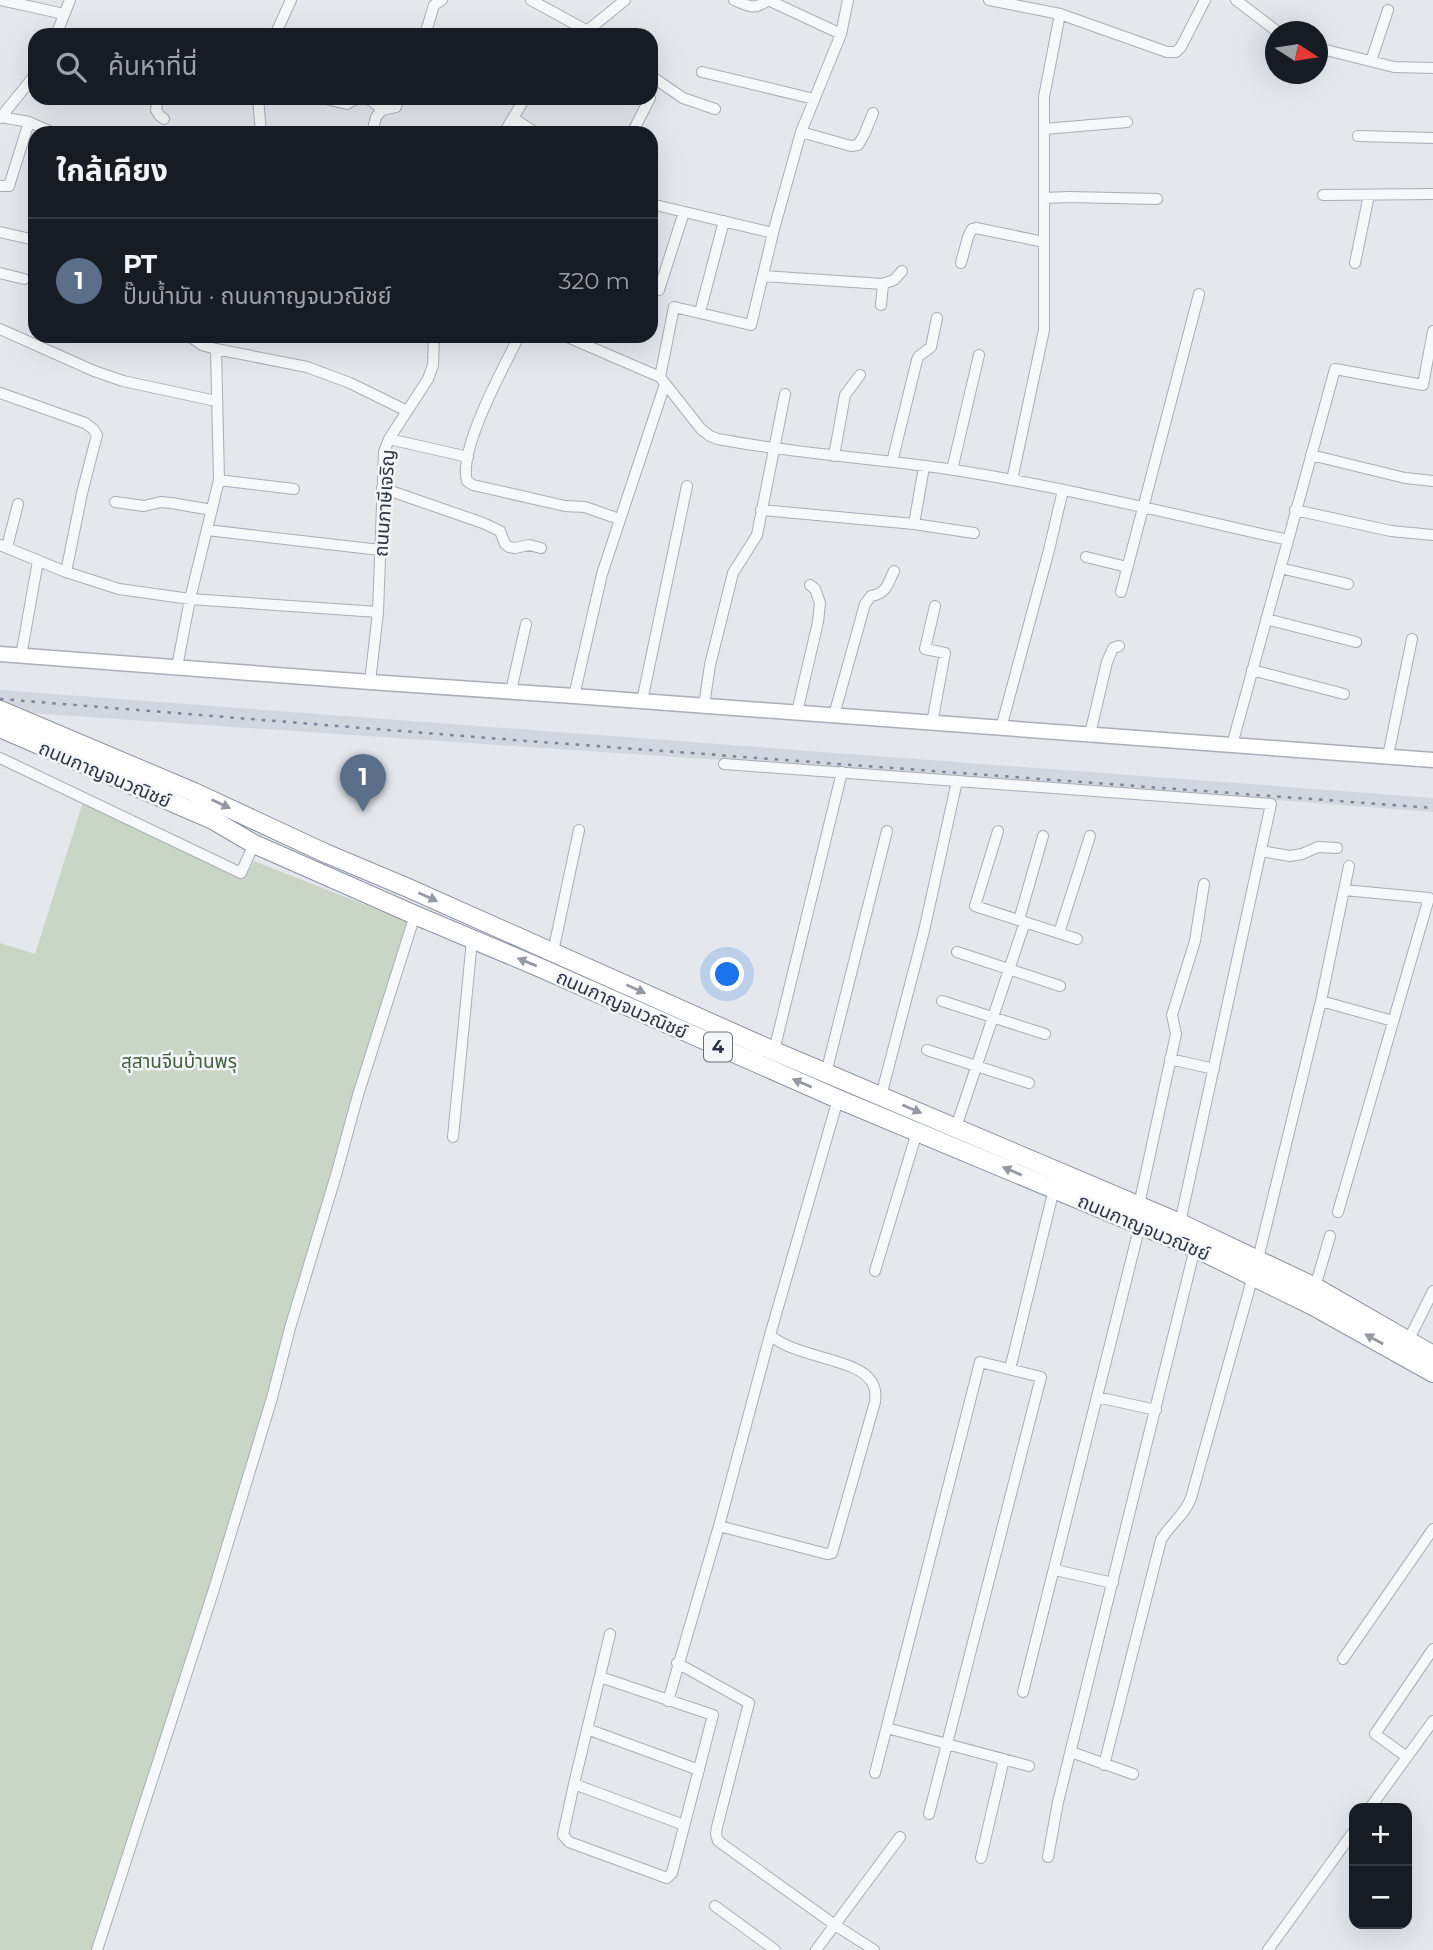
<!DOCTYPE html>
<html lang="th">
<head>
<meta charset="utf-8">
<style>
  :root { --surface:#171b24; --page:#242831; --text:#f1f3f6; --muted:#9ea1a6; --line:#363941; --accent:#0b8043 }
  body { margin:0; font-family:Montserrat,"Noto Sans Thai",sans-serif; background:var(--page); color:var(--text) }
  .controls { position:absolute; right:21px; bottom:21px; display:grid; overflow:hidden; border-radius:14px; box-shadow:0 7px 28px #0002 }
  .controls button { width:63px; height:63px; display:grid; place-items:center; padding:0; border:0; border-bottom:2px solid var(--line); background:var(--surface); color:var(--text); font:35px sans-serif }
  .compass { position:absolute; left:1265px; top:21px; width:63px; height:63px; border-radius:50%; background:var(--surface); box-shadow:0 7px 28px #0002; rotate:102deg }
  .you { position:absolute; left:728px; top:975px; width:24px; height:24px; margin:-18px; border:5px solid #fff; border-radius:50%; background:#1a73e8; box-shadow:0 0 0 10px #1a73e833 }
  .badge { display:grid; place-items:center; width:46px; height:46px; border-radius:50%; background:var(--accent); color:#fff; font-size:23px; font-weight:700 }
  .pin { position:absolute; translate:-50% -58px; filter:drop-shadow(0 2px 4px #0008) }
  .pin::after { content:''; position:absolute; top:37px; width:24px; height:21px; background:inherit; clip-path:polygon(0 0,100% 0,50% 100%) }
  .list { margin:0; padding:0; list-style:none }
  h2 { display:flex; justify-content:space-between; align-items:center; height:91px; margin:0; padding:0 28px; font-size:30px }
  h2 small { font-size:23px; font-weight:400; color:var(--muted) }
  .list li { display:grid; grid-template-columns:46px 1fr auto; gap:21px; align-items:center; box-sizing:border-box; height:126px; padding:0 28px; border-top:2px solid var(--line) }
  .list b { display:block; font-size:26px; white-space:nowrap }
  .list p { margin:0; font-size:23px; white-space:nowrap; color:var(--muted) }
  .list em { font-size:23px; font-style:normal; color:var(--muted) }
  .icon { flex:none; width:38px; height:38px; fill:none; stroke:currentColor; stroke-width:2; stroke-linecap:round; stroke-linejoin:round }
  .map { position:relative; flex:none; width:1433px; height:1950px; overflow:hidden }
  .search { position:absolute; background:var(--surface); box-shadow:0 7px 28px #0002; left:28px; top:28px; width:630px; height:77px; display:flex; align-items:center; gap:18px; box-sizing:border-box; padding:0 24px; border-radius:21px; color:var(--muted); font-size:26px }
  .panel { position:absolute; background:var(--surface); box-shadow:0 7px 28px #0002; left:28px; top:126px; width:630px; height:217px; border-radius:21px }
  .map>svg:first-child { display:block }
</style>
</head>
<body>
<div class="map">
<svg width="1433" height="1950" viewBox="0 0 1433 1950">
  <rect width="100%" height="100%" fill="#e4e7ec"/>
  <path fill="#d2d6de" d="M0,690l1433,108v14l-432,-33 -1001,-68z"/>
  <path fill="#c9d6c5" d="M83,802l162,76 9,-17 155,61 -140,476 -129,413 -37,139h-103v-1007l35,11z"/>
  <g fill="none" stroke-linecap="round" stroke-linejoin="round">
    <g stroke="#a9aeb7" stroke-width="12">
      <path id="street" d="M1,0l63,14
        M531,0l64,35
        M734,0c15,6 20,11 34,0l73,34
        M989,0l71,14 107,38h9l5,-5 24,-47
        M1236,0l42,32
        M56,35l14,-35
        M275,35l16,-35
        M425,35l9,-30 8,-5
        M582,35l43,-35
        M1318,48l76,19 39,1
        M1371,61l17,-51
        M702,72l112,27
        M651,76l32,22 32,11
        M158,98l-2,12 4,6 4,3
        M258,98l3,35
        M322,98l25,6c14,-10 24,-6 35,6
        M1,117l28,5 25,11
        M0,118l35,-43
        M513,118l23,15
        M1044,129l83,-7
        M801,132l50,14 7,-1 6,-10 9,-22
        M372,133l4,-16 6,-7 14,-3 2,-9
        M504,133l21,-35
        M632,133l18,-35
        M1358,136l75,2
        M0,186h9l20,-64
        M1323,195l110,-1
        M1044,198l25,-1 88,2
        M651,204l122,29
        M0,232l35,8
        M961,263l7,-26 4,-8 4,-1 68,14
        M1355,263l14,-68
        M0,273l24,6
        M763,276l120,8 -2,21
        M882,284l12,-4 8,-9
        M659,290l25,-78
        M700,312l24,-91
        M0,329l94,42 29,10 93,20
        M192,336v2l10,7 14,4 91,18 43,16 57,28
        M519,336c-15,31 -61,113 -52,145l6,4 92,21 20,1 34,12
        M565,336l95,41 41,52 9,7 8,3c78,15 158,19 237,31 112,18 222,45 333,70
        M660,377l14,-70 77,18 22,-92 28,-101 40,-98 7,-34
        M0,393l85,30 8,6 4,6 -15,58 -16,79
        M389,439l79,18
        M1311,455l94,23 28,3
        M834,456l11,-61 15,-20
        M892,462l25,-102 2,-4 12,-9 6,-29
        M952,470l27,-115
        M219,480l75,9
        M1012,480l32,-150v-233l16,-83
        M382,488l101,35 17,8 5,13 4,3 6,1 14,-3 12,3
        M115,502l29,4 17,-4 10,1 41,7
        M761,510l153,14 60,9
        M1295,510l96,21 42,4
        M914,524l10,-57
        M207,530l173,20
        M0,545l66,27 53,17 71,10 188,13
        M7,547l11,-43
        M1086,557l41,10
        M1280,568l68,16
        M1121,592l78,-298
        M1266,619l90,23
        M21,656l17,-95
        M177,667l13,-68 29,-119 -3,-131
        M1252,670l92,24
        M370,682l8,-70 6,-160 5,-13 39,-60 5,-14 1,-29
        M511,691l15,-67
        M574,696l28,-122 63,-190
        M642,701l45,-215
        M704,705l6,-40 23,-92 24,-38 28,-141
        M797,712l21,-90 2,-19 -5,-14 -5,-4
        M834,715l31,-111 6,-8c16,-3 16,-11 23,-25
        M932,723l13,-70 -20,-4 10,-43
        M1001,728l48,-178 14,-60
        M1090,734l17,-72 6,-14 6,-2
        M1232,745l103,-376 88,16 10,-54
        M1388,756l24,-117
        M0,758l241,115 13,-29
        M724,764l233,17 -33,150 -43,165
        M957,781l314,23 -91,419
        M998,831l-23,75 102,33
        M1261,851l29,5 12,-2 16,-7 19,1
        M1344,890l5,-24
        M1019,920l24,-84
        M1059,933l31,-97
        M553,952l26,-122
        M957,952l103,34
        M942,1001l103,33
        M1321,1001l72,20
        M927,1050l102,33
        M774,1051l68,-279
        M1170,1059l44,10
        M826,1073l61,-242
        M956,1127l69,-205
        M453,1137l19,-197
        M1139,1205l37,-171 -4,-19 23,-74 9,-57
        M1258,1259l63,-258 23,-111 85,8 -91,314
        M875,1271l42,-139
        M1315,1287l15,-51
        M1409,1339l24,-48
        M1010,1369l44,-180
        M1097,1397l59,13
        M719,1526l108,28 5,-1 43,-151c1,-7 1,-14 -4,-21 -15,-23 -75,-23 -101,-46
        M1055,1570l58,13
        M1343,1659l90,-130
        M677,1663l72,40 -32,124 -1,7 2,7 117,84 39,25
        M600,1677l113,38 -41,158 -5,5 -98,-36 -6,-7 11,-51 36,-150
        M1023,1692l118,-471
        M668,1701l51,-175 51,-191 68,-236
        M887,1728l142,38
        M587,1729l112,41
        M1071,1752l62,22
        M1407,1757l-32,-23 58,-85
        M1104,1765l57,-225c9,-16 24,-25 30,-42l62,-222
        M875,1773l105,-411 61,15 -112,437
        M574,1784l110,41
        M1370,1808l63,-87
        M1048,1857l10,-55 137,-554
        M981,1858l23,-99
        M715,1906l60,44
        M97,1950l117,-361 58,-191 18,-70 46,-153 22,-80 57,-180
        M816,1950l84,-113
        M1268,1950l86,-119"/>
    </g>
    <g stroke="#a9aeb7" stroke-width="17">
      <path id="secondary" d="M0,654l370,28 204,14 859,64"/>
    </g>
    <g stroke="#8b94a3" stroke-width="20">
      <path id="highway" d="M0,710l194,82 131,61 81,34 368,164 406,172 135,64 118,68
        M0,728l213,92 41,24 161,71 121,51 302,133 357,149 118,58 120,67"/>
    </g>
    <use href="#street" stroke="#f7f8fa" stroke-width="10"/>
    <use href="#secondary" stroke="#fff" stroke-width="14"/>
    <use href="#highway" stroke="#fff" stroke-width="18"/>
    <path stroke="#7d8696" stroke-width="2.5" stroke-dasharray="3.5 7" stroke-linecap="butt" d="M0,699l501,40 932,69"/>
  </g>
  <defs><path id="oneway-solid" d="M-6-.8H1V-3.2L6.5 0L1 3.2V.8H-6Z" transform="scale(1.75)"/></defs>
  <g fill="#959aa2">
    <use href="#oneway-solid" transform="translate(221 804) rotate(25)"/>
    <use href="#oneway-solid" transform="translate(428 897) rotate(24)"/>
    <use href="#oneway-solid" transform="translate(527 962) rotate(-158)"/>
    <use href="#oneway-solid" transform="translate(636 989) rotate(24)"/>
    <use href="#oneway-solid" transform="translate(802 1083) rotate(-157)"/>
    <use href="#oneway-solid" transform="translate(912 1109) rotate(23)"/>
    <use href="#oneway-solid" transform="translate(1012 1171) rotate(-157)"/>
    <use href="#oneway-solid" transform="translate(1374 1339) rotate(-151)"/>
  </g>
  <g text-anchor="middle" stroke-width="5" stroke-linejoin="round" paint-order="stroke">
    <rect fill="#f4f6f9" stroke="#676e7b" stroke-width="2" x="704" y="1032.5" width="28" height="29" rx="5"/>
    <g font-size="18" font-weight="bold" fill="#2b3445">
      <text x="718" y="1053">4</text>
    </g>
    <g font-size="19" fill="#2b3445" stroke="#f4f6f9">
      <text transform="translate(384 503) rotate(-86)" y="7">ถนนภาษีเจริญ</text>
      <text transform="translate(105 774) rotate(23)" y="7">ถนนกาญจนวณิชย์</text>
      <text transform="translate(622 1004) rotate(24)" y="7">ถนนกาญจนวณิชย์</text>
      <text transform="translate(1144 1227) rotate(23)" y="7">ถนนกาญจนวณิชย์</text>
    </g>
    <g font-size="19" fill="#3f6138" stroke="#f4f6f9">
      <text x="179" y="1068">สุสานจีนบ้านพรุ</text>
    </g>
  </g>
</svg>
<div class="controls">
<button>+</button>
<button>−</button>
</div>
<svg class="compass" viewBox="-18 -18 36 36"><path d="M0-13l5 13h-10z" fill="#e53935"/><path d="M0 13l5-13h-10z" fill="#9ea1a6"/></svg>
<div class="you"></div>
<div class="pin badge" style="left:363px;top:812px;background:#5c6f8a">1</div>
<div class="search"><svg class="icon" aria-label="search" viewBox="0 0 24 24"><circle cx="10" cy="10" r="6"/><path d="M15 15l6 6"/></svg>ค้นหาที่นี่</div>
<section class="panel">
<h2>ใกล้เคียง<small></small></h2>
<ul class="list">
<li><span class="badge" style="background:#5c6f8a">1</span><div><b>PT</b><p>ปั๊มน้ำมัน · ถนนกาญจนวณิชย์</p></div><em>320 m</em></li>
</ul>
</section>
</div>
</body>
</html>
